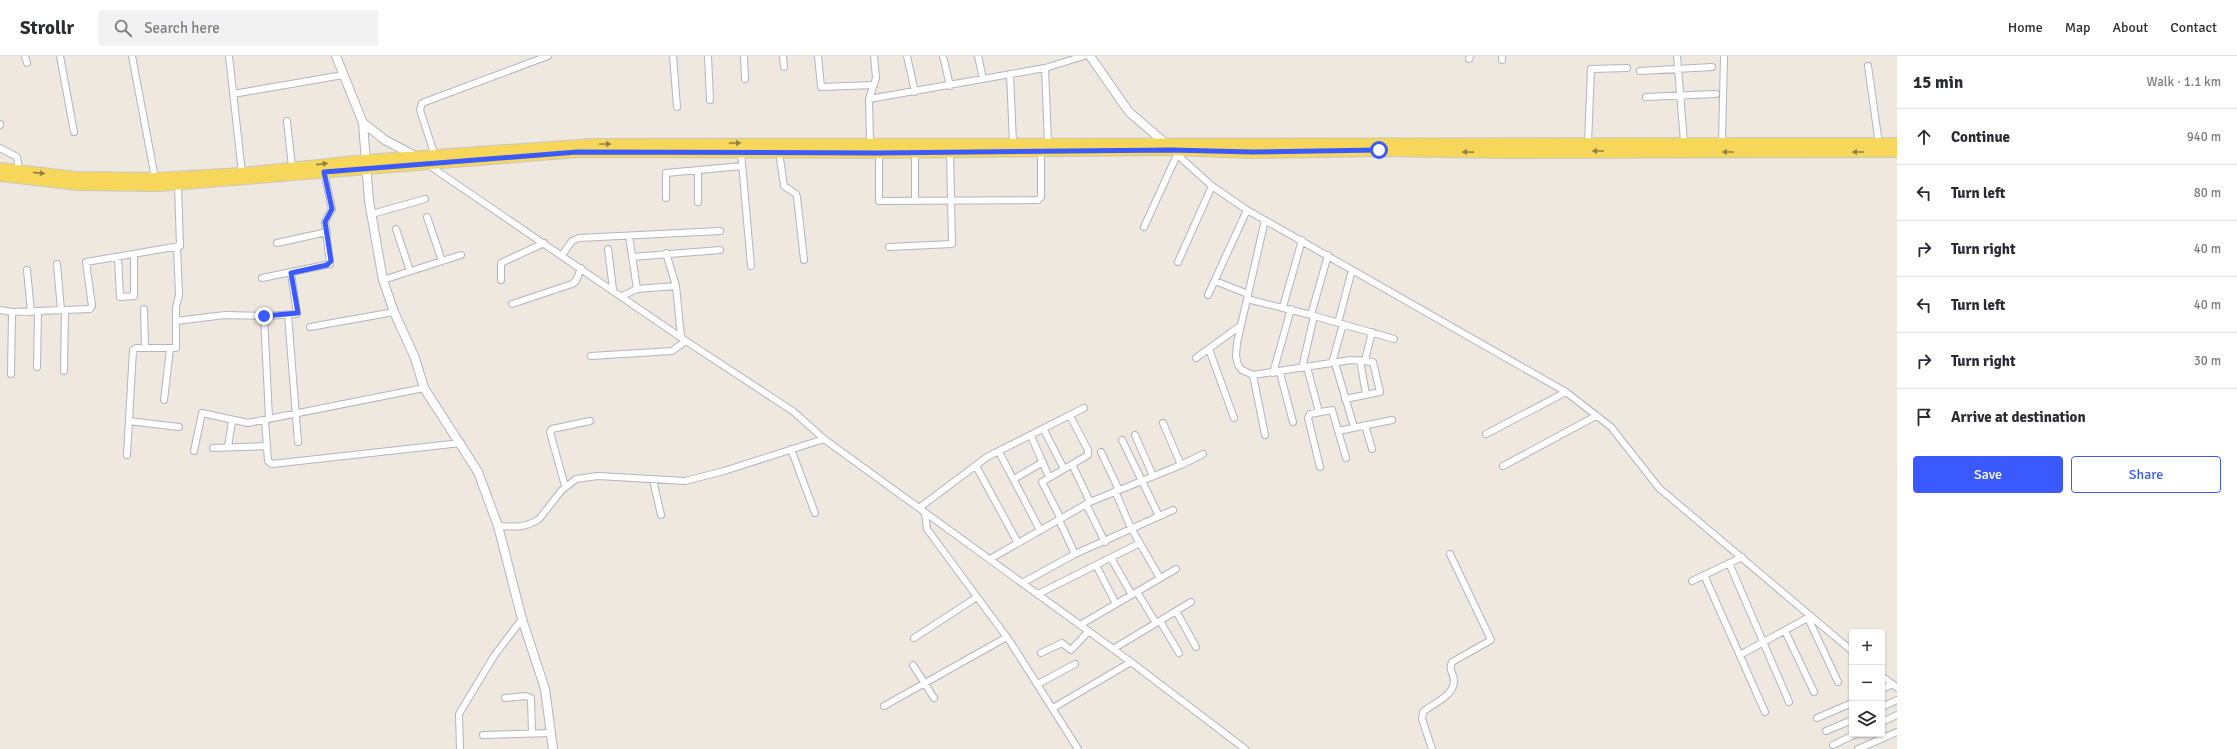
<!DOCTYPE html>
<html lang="en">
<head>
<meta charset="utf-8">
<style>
  :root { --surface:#fff; --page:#f2f2f3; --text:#2b2b33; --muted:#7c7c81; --line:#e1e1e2; --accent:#3a5aff }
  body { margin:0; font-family:Signika,sans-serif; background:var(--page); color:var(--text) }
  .controls { position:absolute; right:12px; bottom:12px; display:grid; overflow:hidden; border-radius:4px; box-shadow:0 1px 3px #0004 }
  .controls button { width:36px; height:36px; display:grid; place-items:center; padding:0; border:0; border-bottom:1px solid var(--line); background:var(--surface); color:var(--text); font:20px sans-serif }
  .stop { position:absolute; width:12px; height:12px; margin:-9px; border:3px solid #3a5aff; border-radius:50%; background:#fff }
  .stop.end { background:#3a5aff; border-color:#fff; box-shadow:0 1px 4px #0008 }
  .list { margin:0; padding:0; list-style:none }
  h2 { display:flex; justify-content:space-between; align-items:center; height:52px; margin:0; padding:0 16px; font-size:17px }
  h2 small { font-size:13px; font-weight:400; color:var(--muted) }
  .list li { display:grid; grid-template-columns:26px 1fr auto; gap:12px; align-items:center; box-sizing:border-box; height:56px; padding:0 16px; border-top:1px solid var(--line) }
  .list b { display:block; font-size:15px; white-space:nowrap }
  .list em { font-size:13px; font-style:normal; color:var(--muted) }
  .actions { display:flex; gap:8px; padding:12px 16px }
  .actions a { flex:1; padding:9px 0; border:1px solid var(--accent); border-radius:4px; text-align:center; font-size:14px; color:var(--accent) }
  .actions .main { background:var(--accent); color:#fff }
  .icon { flex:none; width:22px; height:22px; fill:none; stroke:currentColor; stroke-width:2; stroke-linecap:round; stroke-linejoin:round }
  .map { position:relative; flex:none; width:1897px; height:693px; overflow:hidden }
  header { display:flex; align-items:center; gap:24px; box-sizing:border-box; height:56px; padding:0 20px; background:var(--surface); border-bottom:1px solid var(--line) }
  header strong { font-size:19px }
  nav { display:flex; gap:22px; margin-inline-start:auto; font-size:14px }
  .search { width:280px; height:36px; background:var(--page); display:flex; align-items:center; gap:10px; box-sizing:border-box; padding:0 14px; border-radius:4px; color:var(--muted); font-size:15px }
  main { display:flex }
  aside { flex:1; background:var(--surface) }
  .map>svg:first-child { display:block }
</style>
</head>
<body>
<header>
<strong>Strollr</strong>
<div class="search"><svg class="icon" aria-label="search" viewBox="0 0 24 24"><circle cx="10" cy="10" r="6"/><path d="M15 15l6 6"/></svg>Search here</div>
<nav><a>Home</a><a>Map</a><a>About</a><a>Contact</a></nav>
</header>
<main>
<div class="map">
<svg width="1897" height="693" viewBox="0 0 1897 693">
  <rect width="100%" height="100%" fill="#eee8de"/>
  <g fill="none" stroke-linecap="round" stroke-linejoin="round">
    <g stroke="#b2b4c0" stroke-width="8">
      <path id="minor" d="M25,0l2,7
        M60,0l14,76
        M132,0l23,122
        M229,0l13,117
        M673,0l4,51
        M708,0l2,44
        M744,0l1,23
        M783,0l1,11
        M818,0l3,31 53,-2
        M907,0l8,36
        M943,0l7,30
        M978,0l5,23
        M1677,0l7,86
        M1469,3l1,-3
        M1502,4v-4
        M1868,10l11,78
        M1045,12l3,75
        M1640,15l72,-4
        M1010,18l3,69
        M233,38l110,-19
        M1646,41l70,-3
        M869,43l176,-31 39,-12
        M287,65l5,46
        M0,68v1
        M870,87l-1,-44 7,-21 -2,-22
        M1588,87l3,-74 36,-1
        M1722,87l2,-87
        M0,92l17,9 2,13
        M1172,94l40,36 35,24 319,182 45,35 48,61 193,163
        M741,96l10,114
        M779,96l5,34 12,8 1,3 7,63
        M915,96v48
        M879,97v48l159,-1 3,-3v-46
        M435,100l-15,-46 2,-7 126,-47
        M427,108l259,177 108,71 30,27 307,223 114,87
        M698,114v32
        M666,142v-25l76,-7
        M372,158l53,-15
        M427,161l15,44
        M1265,164l-28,123 -1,13 2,9 4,5 11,5 98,-15 22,2 7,30 -35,7
        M1144,171l33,-72
        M396,173l14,42
        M629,180l8,53
        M277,187l50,-11
        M889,191l63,-3 -2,-92
        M608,193l5,40
        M666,197l10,33 5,51
        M562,199l10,-14 7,-3 141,-7
        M118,201l2,40 14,-1v-42
        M632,201l88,-7
        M1178,206l34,-76
        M57,208l4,46
        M27,214l4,42
        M262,222l68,-14 -5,-42 7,-13 -8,-37
        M383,224l78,-25
        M501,224v-17l43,-20
        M1215,225l33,13
        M1208,239l39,-85
        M622,240l15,-7 39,-3
        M1247,243l64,16 83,24
        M512,248l60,-20 4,-3 5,-13
        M1283,251l19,-67
        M144,253l1,38
        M0,254l12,2 78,-3 2,-3 -6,-44 94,-16 -2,-61
        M288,259l10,127
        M1311,259l17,-60
        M264,260l5,102
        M176,265l49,-6 39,1 33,-2 -6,-41
        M1338,267l14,-53
        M310,271l84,-15
        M1209,293l25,69
        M591,300l81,-5 14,-10
        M1196,302l44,-32
        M1360,304l6,34
        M1365,304l7,-28
        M1332,307l11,-39
        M1335,307l19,64
        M37,311l1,-56
        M1307,311l12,45
        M1302,312l12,-52
        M64,315l1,-61
        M1273,317l18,-64
        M1280,317l13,49
        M11,318l1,-62
        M1253,319l12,60
        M164,344l6,-51
        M265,364l3,41 4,3 189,-21
        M129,365l50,6
        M1163,367l18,42
        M1365,369l7,24
        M1044,374l20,39
        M1338,375l54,-11
        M1486,378l80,-42
        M1135,379l18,41
        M1031,380l18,41
        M1122,384l37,76
        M228,391l4,-26
        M213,392l54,-2
        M791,393l24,64
        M194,395l8,-38 46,10 176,-35
        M999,396l41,78
        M1101,396l18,38
        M127,399l6,-105 3,-2h40v-41l3,-12 -2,-48
        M1072,408l18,38
        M976,410l42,77
        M1503,410l93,-50
        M1320,411l-12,-49 2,-4 22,-4 14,48
        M1014,423l29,-17
        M653,424l8,35
        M565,430l-15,-54 2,-3 38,-8
        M1115,435l16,37 29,50
        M1086,448l19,38
        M919,452l68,-51 97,-49
        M925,457l2,16 84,114 67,106
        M1061,463l-19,-37 46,-27v-5l-18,-34
        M1059,464l16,34
        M498,470c15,1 28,2 41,-7l23,-29 14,-11 22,-3 87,5 39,-10 100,-32
        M1111,502l21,37
        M990,503l100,-57 91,-37 22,-11
        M1729,507l60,139
        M1096,509l20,39
        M1704,519l61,137
        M1692,525l50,-24
        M1022,527l53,-29 98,-44
        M1137,536l19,31
        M1038,538l102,-51
        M1176,555l20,36
        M1808,562l30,64
        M1160,565l19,32
        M1080,569l96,-56
        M1785,575l29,61
        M914,582l63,-41
        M1113,593l78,-47
        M1041,597l21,-10 9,7 18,-19
        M1740,599l71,-39
        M913,609l21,33
        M1882,620l15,12
        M1038,628l37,-20
        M1882,633l11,-5
        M505,642l21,-2 5,2 1,36
        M884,650l123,-69
        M1882,651l15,-7
        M1053,652l78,-46
        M1817,662l35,-15
        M1882,666l15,-7
        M1826,675l26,-11
        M483,679l69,-2
        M1833,689l23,-11
        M460,693l-1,-35 35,-58 28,-37
        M1432,693l-10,-30 1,-7c10,-9 31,-16 31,-31 0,-8 -6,-11 -2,-19l39,-22 -41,-86
        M1858,693l39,-17"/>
    </g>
    <g stroke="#b2b4c0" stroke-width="10">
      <path id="tertiary" d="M336,0l27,67 22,17 30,16
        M1090,0l39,56 35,30
        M363,67l6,78 14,79 11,32 21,46 9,30 54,84 20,54 24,93 23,70 8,60"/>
    </g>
    <g stroke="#c8c8c8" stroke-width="12">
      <path id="primary" d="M0,112l76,9 79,1 87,-5 123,-13 227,-16 1305,-1
        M0,120l78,9 81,1 418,-34 302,1 292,-3 79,3 129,-2 126,2 392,-1"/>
    </g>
    <use href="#minor" stroke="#fff" stroke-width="6"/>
    <use href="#tertiary" stroke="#fff" stroke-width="8"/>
    <use href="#primary" stroke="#f7d75a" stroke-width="10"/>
  </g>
  <defs><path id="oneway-solid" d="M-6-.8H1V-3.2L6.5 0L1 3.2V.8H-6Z"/></defs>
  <g fill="#928243">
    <use href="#oneway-solid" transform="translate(735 87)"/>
    <use href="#oneway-solid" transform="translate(605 88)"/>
    <use href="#oneway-solid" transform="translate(1598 95) rotate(180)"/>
    <use href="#oneway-solid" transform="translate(1468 96) rotate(-179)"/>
    <use href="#oneway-solid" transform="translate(1728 96) rotate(-180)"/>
    <use href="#oneway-solid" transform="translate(1858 96) rotate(180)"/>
    <use href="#oneway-solid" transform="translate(322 108) rotate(-6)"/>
    <use href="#oneway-solid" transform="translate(39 117) rotate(6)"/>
  </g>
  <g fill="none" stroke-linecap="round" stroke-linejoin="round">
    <path stroke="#3a5aff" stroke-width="5" d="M264,260l34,-3 -7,-40 36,-8 4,-4 -6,-39 7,-13 -8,-37 253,-20 302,1 292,-3 82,2 126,-2"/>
  </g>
</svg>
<div class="controls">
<button>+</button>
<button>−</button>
<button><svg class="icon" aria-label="layers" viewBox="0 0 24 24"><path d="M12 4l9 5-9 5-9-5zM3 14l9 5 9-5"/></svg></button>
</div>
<div class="stop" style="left:1379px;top:94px"></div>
<div class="stop end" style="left:264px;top:260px"></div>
</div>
<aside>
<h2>15 min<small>Walk · 1.1 km</small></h2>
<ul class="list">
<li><svg class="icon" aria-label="ahead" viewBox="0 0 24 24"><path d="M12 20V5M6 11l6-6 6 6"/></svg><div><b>Continue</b></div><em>940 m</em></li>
<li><svg class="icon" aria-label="left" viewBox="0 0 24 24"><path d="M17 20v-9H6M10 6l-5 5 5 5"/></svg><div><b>Turn left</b></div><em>80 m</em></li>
<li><svg class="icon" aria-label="right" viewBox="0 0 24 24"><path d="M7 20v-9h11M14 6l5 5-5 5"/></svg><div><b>Turn right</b></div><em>40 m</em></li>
<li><svg class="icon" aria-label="left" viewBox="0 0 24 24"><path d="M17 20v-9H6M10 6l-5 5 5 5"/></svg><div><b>Turn left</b></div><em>40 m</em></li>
<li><svg class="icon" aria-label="right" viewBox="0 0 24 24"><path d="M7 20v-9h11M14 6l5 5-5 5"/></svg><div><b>Turn right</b></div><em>30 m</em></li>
<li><svg class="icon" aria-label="arrive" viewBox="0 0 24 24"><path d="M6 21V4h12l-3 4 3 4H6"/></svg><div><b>Arrive at destination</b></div></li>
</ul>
<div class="actions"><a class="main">Save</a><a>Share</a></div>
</aside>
</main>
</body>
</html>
